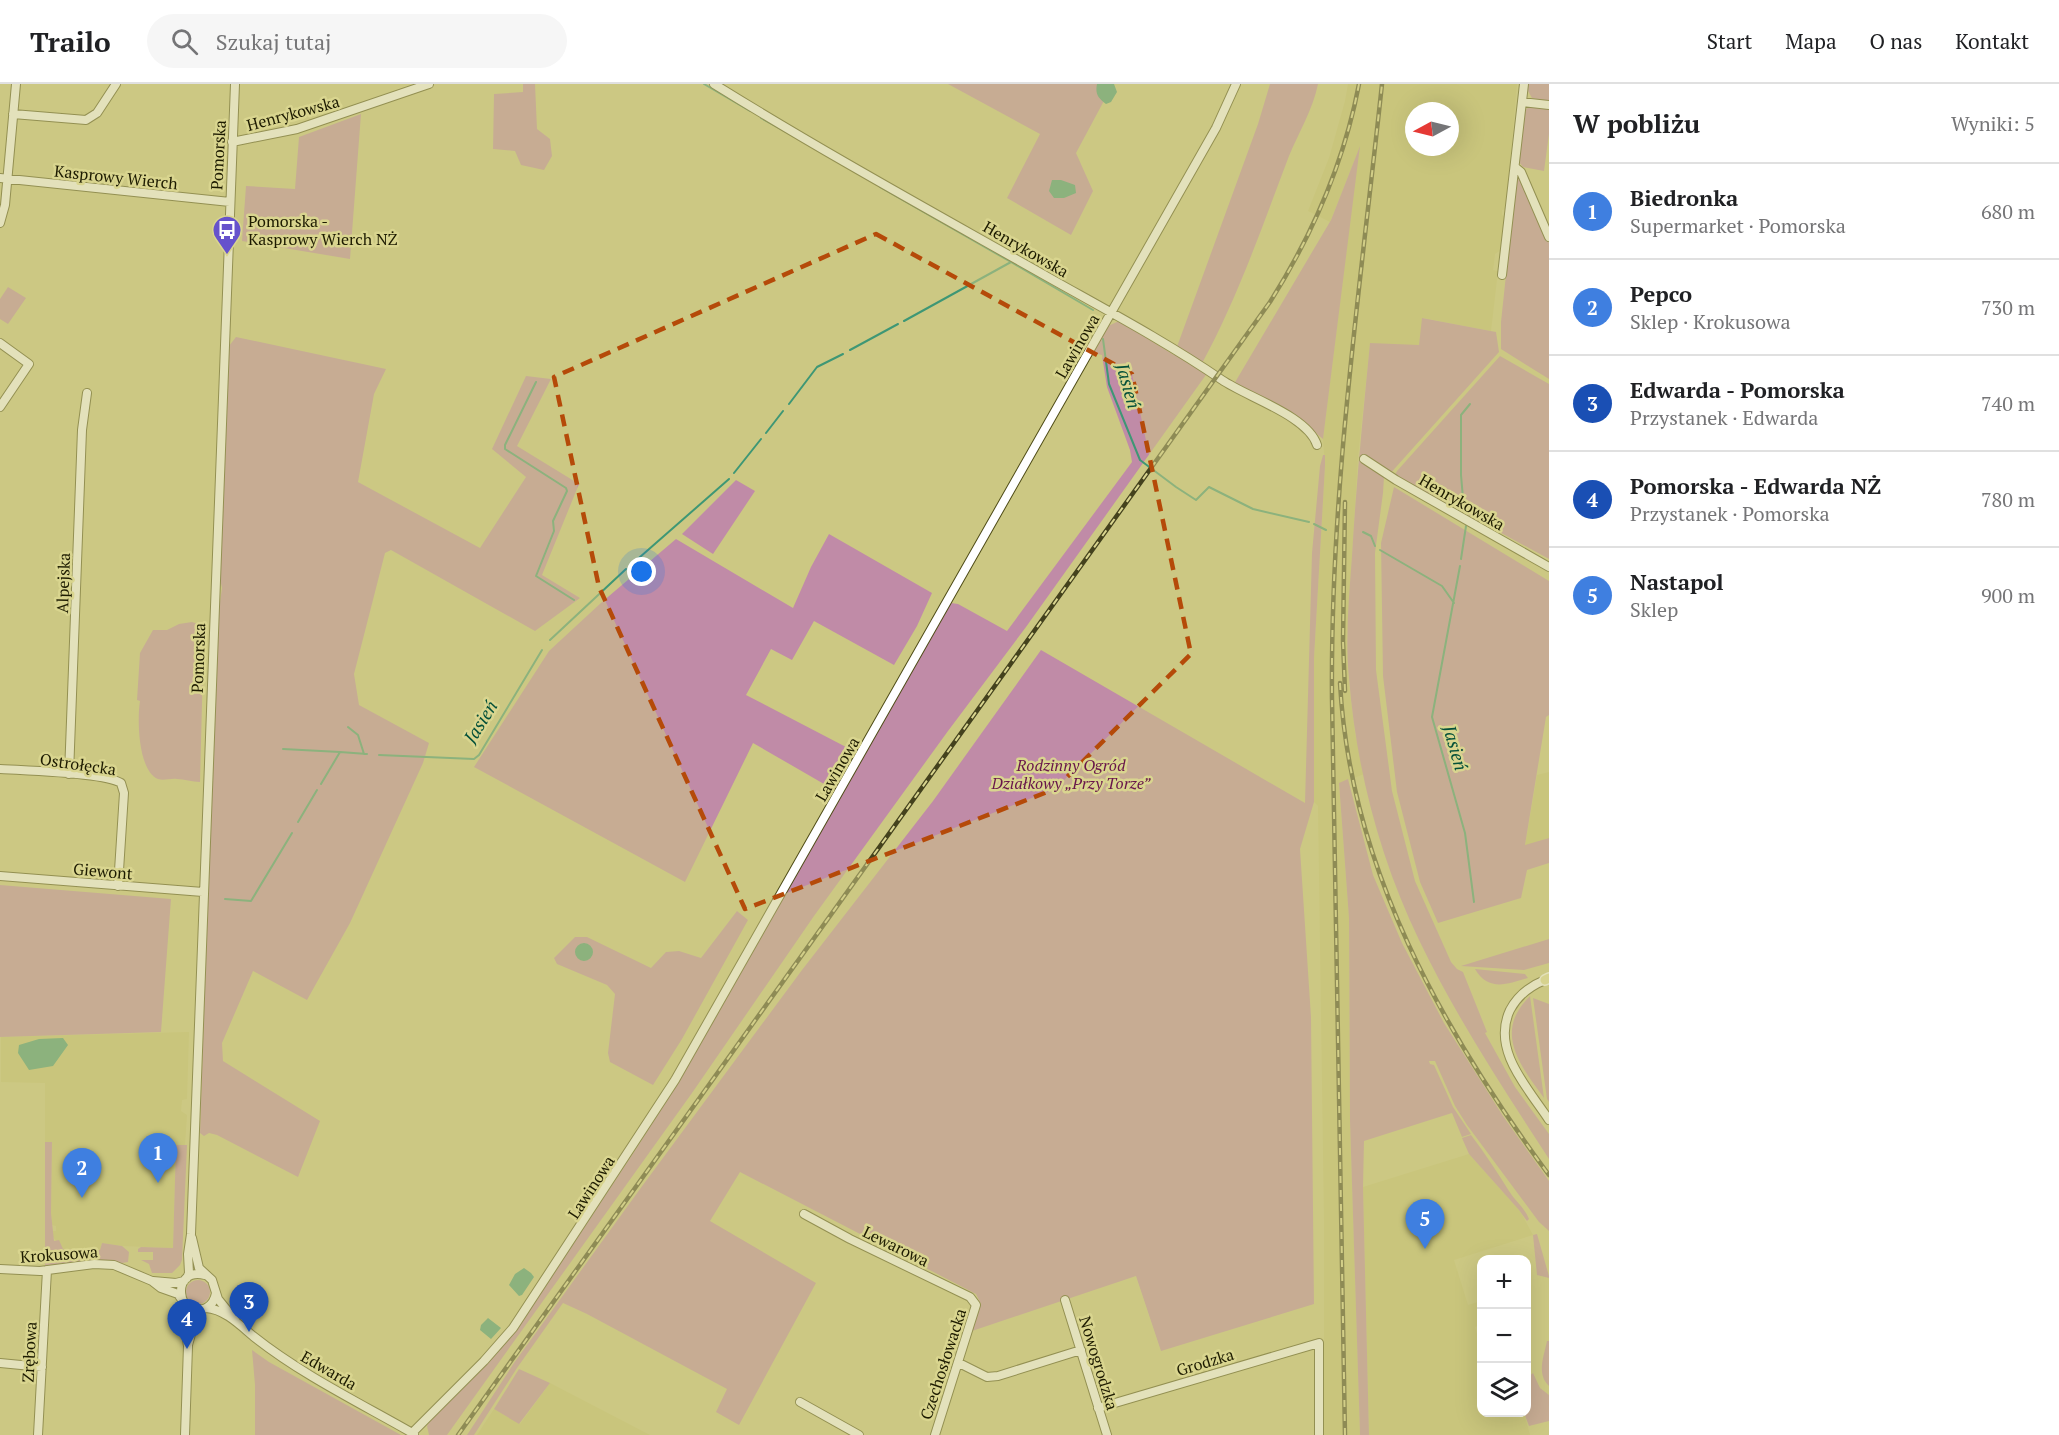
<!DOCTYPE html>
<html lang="pl">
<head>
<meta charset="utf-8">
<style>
  :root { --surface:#fff; --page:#f6f6f6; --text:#202124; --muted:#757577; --line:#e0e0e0; --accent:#6652cc }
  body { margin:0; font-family:"PT Serif",serif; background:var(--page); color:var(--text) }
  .controls { position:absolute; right:18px; bottom:18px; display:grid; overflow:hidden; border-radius:12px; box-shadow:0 6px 24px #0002 }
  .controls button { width:54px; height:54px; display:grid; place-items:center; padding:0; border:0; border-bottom:2px solid var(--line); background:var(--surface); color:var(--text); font:30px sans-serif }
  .compass { position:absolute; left:1405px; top:18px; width:54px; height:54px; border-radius:50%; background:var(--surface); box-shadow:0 6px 24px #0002; rotate:263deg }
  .you { position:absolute; left:642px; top:488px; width:21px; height:21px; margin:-15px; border:4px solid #fff; border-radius:50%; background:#1a73e8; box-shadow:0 0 0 9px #1a73e833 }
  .badge { display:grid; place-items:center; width:39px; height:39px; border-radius:50%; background:var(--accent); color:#fff; font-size:20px; font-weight:700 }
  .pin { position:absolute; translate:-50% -50px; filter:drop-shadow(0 2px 3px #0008) }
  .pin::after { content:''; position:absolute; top:32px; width:21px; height:18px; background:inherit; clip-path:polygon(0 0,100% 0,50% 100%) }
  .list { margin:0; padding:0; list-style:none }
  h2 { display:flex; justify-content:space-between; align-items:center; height:78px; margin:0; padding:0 24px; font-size:26px }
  h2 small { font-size:20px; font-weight:400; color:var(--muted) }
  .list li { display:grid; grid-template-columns:39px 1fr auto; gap:18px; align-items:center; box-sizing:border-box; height:96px; padding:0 24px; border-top:2px solid var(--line) }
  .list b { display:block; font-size:22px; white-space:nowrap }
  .list p { margin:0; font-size:20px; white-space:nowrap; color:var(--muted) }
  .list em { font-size:20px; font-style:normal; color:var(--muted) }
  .icon { flex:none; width:33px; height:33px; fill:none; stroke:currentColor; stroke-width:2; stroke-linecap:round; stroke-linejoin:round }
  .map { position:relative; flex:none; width:1549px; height:1351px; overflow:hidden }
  header { display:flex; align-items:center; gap:36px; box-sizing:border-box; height:84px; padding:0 30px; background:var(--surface); border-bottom:2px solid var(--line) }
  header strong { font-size:28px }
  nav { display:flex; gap:33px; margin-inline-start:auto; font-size:21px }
  .search { width:420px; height:54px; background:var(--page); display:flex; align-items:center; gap:15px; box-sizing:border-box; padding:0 21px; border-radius:33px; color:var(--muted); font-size:22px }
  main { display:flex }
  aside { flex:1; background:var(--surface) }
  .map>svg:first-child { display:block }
</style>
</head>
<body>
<header>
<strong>Trailo</strong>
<div class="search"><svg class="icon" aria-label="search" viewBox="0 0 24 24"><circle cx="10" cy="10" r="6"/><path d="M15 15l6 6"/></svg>Szukaj tutaj</div>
<nav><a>Start</a><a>Mapa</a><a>O nas</a><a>Kontakt</a></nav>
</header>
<main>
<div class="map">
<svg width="1549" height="1351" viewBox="0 0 1549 1351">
  <rect width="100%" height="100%" fill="#ccc883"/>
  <path fill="#c6c173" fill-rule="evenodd" d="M1348,0h169l-11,125 -4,1v5l3,2 -3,27 -1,6 -6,4 -1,9 -1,7 5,1 -7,60 -68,-13 -4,28 -49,-2 -12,113 -11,183 1,37 7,56 9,41 -25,10 10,134 1,203 10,314h-36v-216l-6,-413 -4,-4v-144l11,-192 -2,-27 36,-290 -29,73 -22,-11 21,-53 16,-57zM1414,27h36v36h-36z
    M1549,688v66l-24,8 12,-71z
    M189,948l-2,67 -5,1 -1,11 6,4 -2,30h-9l-3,103 -51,-2 -20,-3 -2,7 -37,-1 -10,-12 -1,-6h4v-5l-4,-1 -1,-12 1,-71h-7v-59l-44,-1v-45z
    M1469,1070l51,57 13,24 -79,25 14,45 13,-4v24l-6,2 6,21 1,64 42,1 6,22h-161l-6,-248z
    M550,1299l100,52h-173l17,-26 26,15z"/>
  <path fill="#c08ba7" d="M523,0h12l2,45 13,10 2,17 -8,14 -23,-5 -6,-14 -22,-2 1,-55 29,-2z
    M948,0h165l-37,69 17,38 -22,44 -64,-37 33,-64z
    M1270,0h48c-5,25 -19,48 -29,72 -27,71 -52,144 -89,211l8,5 -182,255 -78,104 -134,185 -122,177 -245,342h-18l-2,-9 5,-8 43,-42 38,-41 121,-183 39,-61 278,-488 7,1 49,27 125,-169 -2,-12 -23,-63 -5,-32 -9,-2 15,-27 11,-5 55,34 84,-231z
    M1528,0h21v17l-17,-3 -4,-7z
    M1532,22l17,3v25l-5,37 -21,-4 -4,-5 5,-52z
    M361,30l-11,145 -108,-18 4,-55 49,3 4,-52z
    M1360,62l-37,293 -25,-21 -64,-34 97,-164z
    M1518,95l5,3 26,61v136l-48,-30v-27l15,-141z
    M8,203l18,11 -18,26 -8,-5v-20z
    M1422,234l74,14 3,20 -111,124 -6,-3 2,4 -1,16 -8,60 1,117 16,121 23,90 36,81 6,7 6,3 24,60 -2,1 30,54 34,47v25c-46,-71 -93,-142 -130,-219 -39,-81 -63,-172 -70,-262 -4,-40 0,-81 3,-122 4,-71 11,-142 18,-213l49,2z
    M236,253l150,32 -12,25 -16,88 122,66 46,-71 -34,-28 34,-73 25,3 -34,67 62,38 -37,91 38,23 -45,33 -144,-81 -6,3 -31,121 5,31 70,38 -6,20 -73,160 -43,77 -54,-29 -31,72 1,18 97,60 -22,56 -81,-42 -8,-2 -5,3 -4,-3 17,-511 5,-34 -3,-13 10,-229z
    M1500,272l49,28v175l-154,-84 2,-4z
    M1323,371h2v11l-11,192v144l-14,47 11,168 3,287 -153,47 -25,-75 -164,55 9,-27 -5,-10 -236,-122 -30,49 106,62 -77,142 -23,-13 11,-23 -140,-75 -24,-11 -46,65 -43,67h-7l47,-72 126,-174 162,-219 131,-169 108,-151 264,153 7,-250 8,-87z
    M736,396l19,11 -42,63 -31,-20z
    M1394,403l155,94v134l-3,2 -21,128 24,-7v25l-22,7 -6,28 -83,25 -18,-41 -23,-90 -14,-116 -2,-133z
    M829,450l103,59 -15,33 -23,39 -80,-44 -22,39 -21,-11 -25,46 100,52 -22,37 -71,-41 -68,139 -211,-115 75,-116 53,-49 74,-63 117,69 18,-41z
    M192,538l12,4 -4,156c-8,0 -16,-3 -23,-3 -6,-1 -13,2 -19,0 -20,-8 -21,-60 -18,-78l-3,-1 3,-47 13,-23h14l12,-6z
    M1348,695l25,96 29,68 42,80 59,93 46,65v50l-10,-9 -72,-97 -12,-19 -20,-45h-6l1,3 4,1 19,42 18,27 -9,3 -10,-24 -88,28 -1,46 6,248h-9l-10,-314 -1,-203 -10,-135z
    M0,801l171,14 -10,133 -161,5z
    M737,827l11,9 -66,119 -29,46 -43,-23 -2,-9 7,-59 -8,-9 -50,-21 -3,-6 21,-21h12l64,31 15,-16 13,-1 22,7z
    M1549,855v24l-25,7 -63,-4z
    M1475,885l50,5 3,4c-20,6 -40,14 -53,-9z
    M1530,912l14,102c-24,-33 -51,-66 -14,-102z
    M1533,914l16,6v98l-2,-3z
    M1471,1051c14,18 26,37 38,56 6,10 16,17 20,28l-2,2 -8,-11 -50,-56 -7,-16z
    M45,1058h7l-1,71 3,28 5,-1 4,9 37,1 2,-7 20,3 7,6 -1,10 -6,1 -27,-3 -50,7z
    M176,1061h11l-5,115 -2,5 -8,8h-20l-3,-9 -8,-4h12v-8h-15v-3l3,-2 32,1z
    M1537,1150l12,42v2l-12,-3 -4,-40z
    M186 1208a12 12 0 1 1 24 0a12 12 0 1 1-24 0Z
    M1547,1257h2v45c-13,-12 -5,-30 -2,-45z
    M252,1266l17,12 132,73h-146v-50z
    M519,1285l31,14 -31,41 -25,-15z
    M1533,1289l7,15 9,7v26l-20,5 -5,-13 2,-1 1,-34z"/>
  <path fill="#3e9775" d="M1097,0h17l3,8 -6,10 -5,2c-8,-6 -11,-10 -9,-20z
    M1052,96h9l14,5 1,8 -12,5h-10l-5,-7z
    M575 868a9 9 0 1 1 18 0a9 9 0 1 1-18 0Z
    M63,954l5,7 -15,21 -24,4 -11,-17 1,-8 20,-6z
    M524,1184l7,5 3,4 -12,18 -3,1 -10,-11 6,-11z
    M488,1234l13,10 -10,11 -11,-9 1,-5z"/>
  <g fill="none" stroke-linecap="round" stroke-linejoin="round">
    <path stroke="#3e9775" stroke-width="2" d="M704,0l46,27
      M761,34l34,19
      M880,103l131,75
      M904,237l107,-59 82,48
      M1103,255l6,45 31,76 36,27 20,13 13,-13 44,22 56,13
      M850,266l48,-26
      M536,298l-31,63v4l61,39 1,3 -14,30 1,10 -18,45 38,24
      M789,320l28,-37 26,-13
      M766,349l17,-22
      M734,389l27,-34
      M1464,426l-3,-35v-60l9,-11
      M1314,440l12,6
      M1363,448l8,4 4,10
      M1380,466l62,36 12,17
      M1461,475l5,-33
      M632,480l97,-85
      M1460,482l-28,151 33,116 9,69
      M550,556l76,-71
      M348,643l10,8 6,19
      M283,665l57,3
      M379,671l95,4 5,-4 63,-105
      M321,700l19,-32 27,2
      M298,738l19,-32
      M225,815l26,2 41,-68"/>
    <g stroke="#4f4c17" stroke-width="10">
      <path id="minor" d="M714,0c111,69 226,132 339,196 57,32 115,63 169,100 25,17 86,36 95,65
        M1522,18l27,3
        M13,30l73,6 11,-7 19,-29
        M232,58l65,-13 132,-45
        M1515,83l6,5 28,65
        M0,94l230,24
        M0,139l5,-18 11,-121
        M1502,191l22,-191
        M0,259l29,21 -29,43
        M1364,375l32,21 153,87
        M0,685c23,1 106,4 121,14l3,10 -6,93
        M69,690l13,-344 5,-37
        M0,792l203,16
        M1545,896c-15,6 -27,15 -35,30 -19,40 18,78 39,110
        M804,1130l46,25 120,58 6,8 -41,130
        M192,1154l7,30 13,12 6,19 17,21
        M0,1185l40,2 54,-7 20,1 38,16 9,7 17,6 4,6
        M205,1191c-36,-9 -28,47 1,33 6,-3 9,-9 10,-15
        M187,1194l2,-5 -1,-19 3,-20 44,-1150
        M153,1197l23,2 8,-2
        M1065,1216l42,135
        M184,1219c6,13 1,29 4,43l-3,89
        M206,1224c18,1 34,17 47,28 49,39 107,67 161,98
        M188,1261l7,-25 7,-11
        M0,1279l42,4
        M959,1279l28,14 11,-1 83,-26
        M800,1318l59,33
        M1098,1324l221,-65v92
        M412,1349l72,-72 29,-33 162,-248 541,-952 20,-44
        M38,1351l9,-165"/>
    </g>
    <g stroke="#fff" stroke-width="12">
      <path id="major" d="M1545,896l4,-2"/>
    </g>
    <use href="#minor" stroke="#fff" stroke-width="8"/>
    <use href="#major" stroke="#e2dd9c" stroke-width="9"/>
    <g stroke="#44421d" stroke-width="4.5">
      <path id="rail" d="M1340,599c10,184 102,347 209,492
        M1345,607l-2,-50 2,-139
        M458,1351l812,-1133c43,-68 74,-139 89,-218
        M1345,1351l-13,-736c-2,-207 28,-409 50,-615"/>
    </g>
    <use href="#rail" stroke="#d9d58f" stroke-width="2" stroke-dasharray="7" stroke-linecap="butt"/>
  </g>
  <path d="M0 0H1549V1351H0ZM876,150l256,140 59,280 -136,135 -310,120 -146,-322 -45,-210z" fill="#ccc883" fill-opacity=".55" fill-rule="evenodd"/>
  <path fill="none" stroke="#b54a09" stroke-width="4.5" stroke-dasharray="12 8" stroke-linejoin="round" d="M876,150l256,140 59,280 -136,135 -310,120 -146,-322 -45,-210z"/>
  <defs>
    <g id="bus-pin" transform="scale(1.5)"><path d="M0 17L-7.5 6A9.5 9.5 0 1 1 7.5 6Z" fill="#6652cc" stroke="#d9d58f"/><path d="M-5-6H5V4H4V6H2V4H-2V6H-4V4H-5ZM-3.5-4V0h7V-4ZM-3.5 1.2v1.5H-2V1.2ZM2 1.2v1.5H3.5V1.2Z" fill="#fff"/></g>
  </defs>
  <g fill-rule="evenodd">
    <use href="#bus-pin" x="227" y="146"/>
  </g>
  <g text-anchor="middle" stroke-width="5" stroke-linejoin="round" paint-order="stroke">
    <g font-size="16" fill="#1d1b00" stroke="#d9d58f">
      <text transform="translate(293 29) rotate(-15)" y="6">Henrykowska</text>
      <text transform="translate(218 71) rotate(-87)" y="6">Pomorska</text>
      <text transform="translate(116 93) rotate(6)" y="6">Kasprowy Wierch</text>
      <text transform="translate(1026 165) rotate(30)" y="6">Henrykowska</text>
      <text transform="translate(1077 262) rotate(-60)" y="6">Lawinowa</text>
      <text transform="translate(1462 418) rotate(30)" y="6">Henrykowska</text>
      <text transform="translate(63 499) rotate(-88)" y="6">Alpejska</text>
      <text transform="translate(198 574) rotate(-88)" y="6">Pomorska</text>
      <text transform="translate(78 680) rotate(8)" y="6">Ostrołęcka</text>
      <text transform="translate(837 685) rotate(-60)" y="6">Lawinowa</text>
      <text transform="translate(103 787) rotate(5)" y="6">Giewont</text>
      <text transform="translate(591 1103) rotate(-57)" y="6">Lawinowa</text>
      <text transform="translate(896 1162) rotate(26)" y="6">Lewarowa</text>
      <text transform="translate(59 1170) rotate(-4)" y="6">Krokusowa</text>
      <text transform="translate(29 1268) rotate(-87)" y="6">Zrębowa</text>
      <text transform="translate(1205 1278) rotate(-17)" y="6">Grodzka</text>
      <text transform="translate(1099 1279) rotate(73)" y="6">Nowogrodzka</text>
      <text transform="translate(943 1280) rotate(-72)" y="6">Czechosłowacka</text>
      <text transform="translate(329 1286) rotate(30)" y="6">Edwarda</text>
    </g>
    <g font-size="16" fill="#1d1b00" stroke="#d9d58f" text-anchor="start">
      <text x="248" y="143">Pomorska -<tspan x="248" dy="18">Kasprowy Wierch NŻ</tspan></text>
    </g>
    <g font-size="16" font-style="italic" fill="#68154b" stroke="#d9d58f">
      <text x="1071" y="687">Rodzinny Ogród<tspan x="1071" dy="18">Działkowy „Przy Torze”</tspan></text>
    </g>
    <g font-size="18" font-style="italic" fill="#045039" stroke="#d9d58f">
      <text transform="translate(1128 302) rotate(74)" y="6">Jasień</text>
      <text transform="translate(481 638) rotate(-58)" y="6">Jasień</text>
      <text transform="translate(1455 664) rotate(74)" y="6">Jasień</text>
    </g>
  </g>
</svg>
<div class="controls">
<button>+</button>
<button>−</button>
<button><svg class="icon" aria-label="layers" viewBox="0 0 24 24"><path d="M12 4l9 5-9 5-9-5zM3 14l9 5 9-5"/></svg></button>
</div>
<svg class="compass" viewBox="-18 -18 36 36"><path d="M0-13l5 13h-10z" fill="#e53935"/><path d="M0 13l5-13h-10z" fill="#757577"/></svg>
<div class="you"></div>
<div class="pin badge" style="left:158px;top:1099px;background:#3f7fe0">1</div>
<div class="pin badge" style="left:82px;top:1114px;background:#3f7fe0">2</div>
<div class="pin badge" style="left:249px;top:1248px;background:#1a4fb4">3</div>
<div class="pin badge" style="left:187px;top:1265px;background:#1a4fb4">4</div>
<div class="pin badge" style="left:1425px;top:1165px;background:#3f7fe0">5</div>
</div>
<aside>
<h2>W pobliżu<small>Wyniki: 5</small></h2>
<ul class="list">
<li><span class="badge" style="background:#3f7fe0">1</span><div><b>Biedronka</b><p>Supermarket · Pomorska</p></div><em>680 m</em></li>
<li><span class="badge" style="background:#3f7fe0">2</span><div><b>Pepco</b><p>Sklep · Krokusowa</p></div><em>730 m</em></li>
<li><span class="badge" style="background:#1a4fb4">3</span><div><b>Edwarda - Pomorska</b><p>Przystanek · Edwarda</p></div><em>740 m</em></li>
<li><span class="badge" style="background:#1a4fb4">4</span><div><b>Pomorska - Edwarda NŻ</b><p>Przystanek · Pomorska</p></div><em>780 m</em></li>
<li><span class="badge" style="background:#3f7fe0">5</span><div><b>Nastapol</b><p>Sklep</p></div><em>900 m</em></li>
</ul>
</aside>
</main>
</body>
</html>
